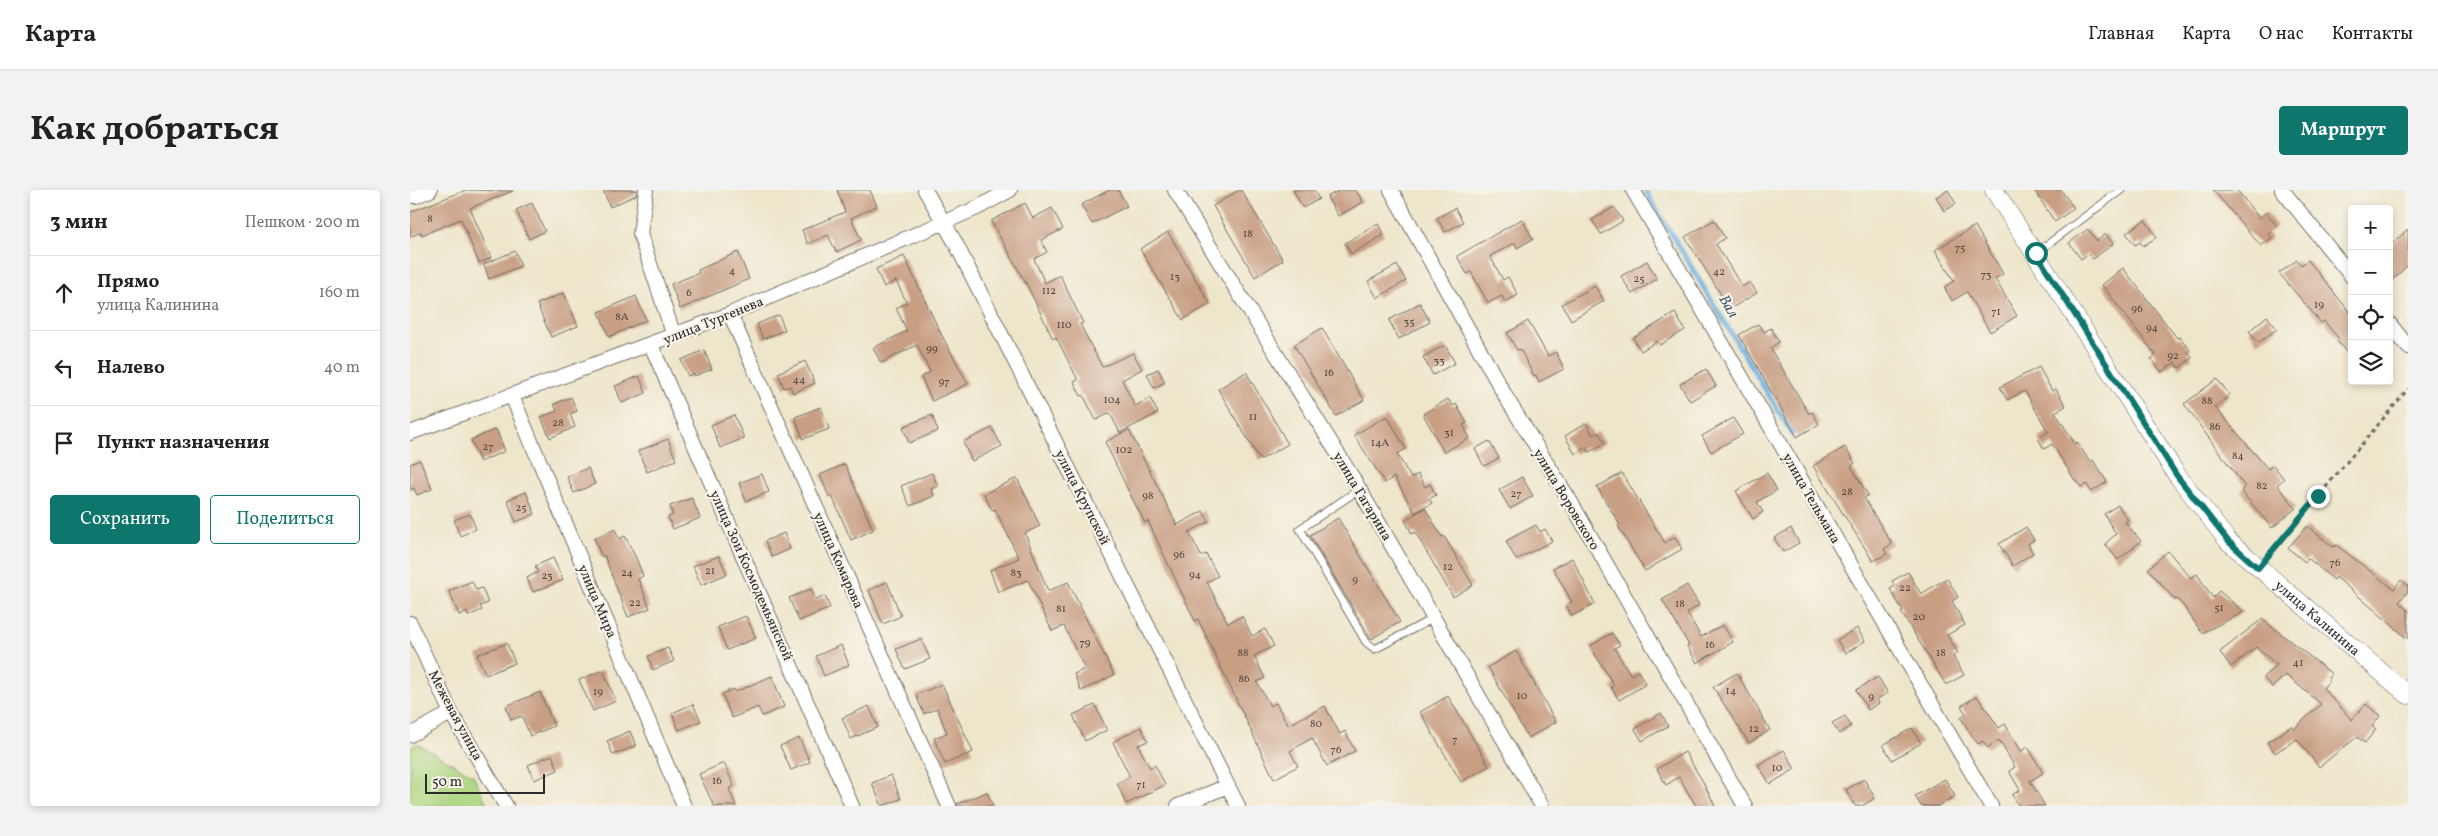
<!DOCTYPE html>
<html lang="ru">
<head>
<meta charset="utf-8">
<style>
  :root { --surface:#fff; --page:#f2f2f2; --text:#222; --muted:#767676; --line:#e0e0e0; --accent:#0f766e }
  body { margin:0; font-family:Vollkorn,serif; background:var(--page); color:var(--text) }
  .controls { position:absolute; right:15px; top:15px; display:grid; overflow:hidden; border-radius:5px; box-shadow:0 2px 8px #0003 }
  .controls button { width:45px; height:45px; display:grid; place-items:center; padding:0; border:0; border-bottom:1px solid var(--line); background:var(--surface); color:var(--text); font:25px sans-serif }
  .scale { position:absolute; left:15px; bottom:12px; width:120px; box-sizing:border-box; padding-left:5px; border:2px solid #2b2b2b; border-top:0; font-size:14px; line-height:18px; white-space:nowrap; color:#2b2b2b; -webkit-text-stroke:4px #f7f3e8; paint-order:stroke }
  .stop { position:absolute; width:15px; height:15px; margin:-11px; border:4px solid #0f766e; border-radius:50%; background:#fff }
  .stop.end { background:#0f766e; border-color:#fff; box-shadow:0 1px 5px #0008 }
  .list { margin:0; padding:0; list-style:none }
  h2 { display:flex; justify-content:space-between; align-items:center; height:65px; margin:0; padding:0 20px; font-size:21px }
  h2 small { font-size:16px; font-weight:400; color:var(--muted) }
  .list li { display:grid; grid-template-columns:32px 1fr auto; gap:15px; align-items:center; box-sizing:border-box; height:75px; padding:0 20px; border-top:1px solid var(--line) }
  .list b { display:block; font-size:19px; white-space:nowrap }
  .list p { margin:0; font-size:16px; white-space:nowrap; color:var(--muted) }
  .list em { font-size:16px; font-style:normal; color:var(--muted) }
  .actions { display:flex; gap:10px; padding:15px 20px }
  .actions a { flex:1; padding:11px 0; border:1px solid var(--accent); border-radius:5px; text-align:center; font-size:18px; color:var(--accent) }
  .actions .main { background:var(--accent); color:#fff }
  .icon { flex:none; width:28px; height:28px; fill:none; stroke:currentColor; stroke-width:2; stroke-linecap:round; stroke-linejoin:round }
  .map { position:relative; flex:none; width:1998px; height:616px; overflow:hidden; border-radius:5px }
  header { display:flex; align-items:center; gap:30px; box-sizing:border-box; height:70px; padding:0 25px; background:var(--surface); border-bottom:1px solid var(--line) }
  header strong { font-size:24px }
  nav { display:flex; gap:28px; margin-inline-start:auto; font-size:18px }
  .intro { display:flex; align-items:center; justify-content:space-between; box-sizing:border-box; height:120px; padding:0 30px }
  h1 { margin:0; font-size:35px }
  .button { padding:12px 22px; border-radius:5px; background:var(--accent); color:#fff; font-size:18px; font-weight:700 }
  main { display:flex; gap:30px; padding:0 30px }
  aside { flex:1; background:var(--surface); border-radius:5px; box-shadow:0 2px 8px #0003 }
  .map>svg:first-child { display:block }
</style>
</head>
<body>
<header>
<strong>Карта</strong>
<nav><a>Главная</a><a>Карта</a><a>О нас</a><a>Контакты</a></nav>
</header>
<div class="intro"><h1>Как добраться</h1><a class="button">Маршрут</a></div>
<main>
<aside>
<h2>3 мин<small>Пешком · 200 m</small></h2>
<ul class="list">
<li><svg class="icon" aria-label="ahead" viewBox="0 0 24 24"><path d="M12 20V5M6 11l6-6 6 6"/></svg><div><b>Прямо</b><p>улица Калинина</p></div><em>160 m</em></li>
<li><svg class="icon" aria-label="left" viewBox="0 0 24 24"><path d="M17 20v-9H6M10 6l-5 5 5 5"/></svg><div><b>Налево</b></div><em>40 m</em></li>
<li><svg class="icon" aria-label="arrive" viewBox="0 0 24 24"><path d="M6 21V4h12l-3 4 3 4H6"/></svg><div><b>Пункт назначения</b></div></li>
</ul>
<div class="actions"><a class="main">Сохранить</a><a>Поделиться</a></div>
</aside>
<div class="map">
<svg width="1998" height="616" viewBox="0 0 1998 616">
  <rect width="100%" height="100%" fill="#f7f3e8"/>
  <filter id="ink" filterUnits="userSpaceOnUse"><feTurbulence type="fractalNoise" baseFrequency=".02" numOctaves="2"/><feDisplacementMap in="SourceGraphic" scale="10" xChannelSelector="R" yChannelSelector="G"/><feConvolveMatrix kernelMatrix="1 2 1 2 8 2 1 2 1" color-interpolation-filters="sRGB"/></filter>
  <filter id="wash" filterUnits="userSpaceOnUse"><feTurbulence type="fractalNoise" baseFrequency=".0096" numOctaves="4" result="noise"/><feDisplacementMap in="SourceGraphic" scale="20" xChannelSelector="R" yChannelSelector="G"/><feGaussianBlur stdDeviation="1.12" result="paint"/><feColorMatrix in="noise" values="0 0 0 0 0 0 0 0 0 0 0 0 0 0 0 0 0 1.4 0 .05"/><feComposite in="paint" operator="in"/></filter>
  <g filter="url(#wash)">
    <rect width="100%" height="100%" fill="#eee6cb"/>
    <path fill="#add681" stroke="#6c8056" d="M7,554l56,31 15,31h-78v-58z"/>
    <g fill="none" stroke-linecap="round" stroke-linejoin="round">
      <path stroke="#6bafe0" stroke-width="5" d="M1235,0l147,244"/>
    </g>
    <g id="blocks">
      <path fill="#c99f84" d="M56,0l47,1 -43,17 21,50 -12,5 -18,-44 -39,16 -1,-3 -11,5v-25z
        M193,0h34l-1,5 -26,12z
        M427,0h33l7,16 -26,12 10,22 -25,12 -8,-17 -20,9 -6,-14 43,-18z
        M699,0h9l9,16 -35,18 -11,-19z
        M829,0h2l42,70 -28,17 -42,-71z
        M883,0h21l5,9 -16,9z
        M930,0h16l7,12 -25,14 -11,-19z
        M1538,0l8,14 -12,7 -8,-14z
        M1624,0h27l13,18 -19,14z
        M1803,0h24l22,28 7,-6 11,14 -9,7 4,5 -11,8z
        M122,13l13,28 -16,8 -13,-29z
        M615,13l8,15 19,-10 11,21 -22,11 6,12 -13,7 11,24 15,-8 23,48 -3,1 22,43 31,-14 9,16 -20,11 13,26 15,-8 8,15 -38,20 -10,-20 -14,7 -13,-25 -2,1 -7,-14 4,-2 -22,-43 -3,2 -25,-52 -37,-66z
        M1204,17l9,14 -22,13 -9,-14z
        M1045,18l8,14 -18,10 -8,-14z
        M1112,29l11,20 -16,9 -2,-5 -25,13 13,24 5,-3 10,18 -13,7 -3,-6 -14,7 -17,-31 -4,2 -10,-18z
        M1304,30l11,18 -9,6 26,43 8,-5 7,11 -27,16 -45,-72z
        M1735,30l12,17 -14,9 -3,-4 -5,3 -9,-12z
        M968,34l6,11 -33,19 -6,-11z
        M1565,36l28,48 -8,5 22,37 -27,16 -23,-40 -15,9 -8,-14 10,-6 -19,-31z
        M1678,39l9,12 9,-7 7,10 -20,15 -5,-5 -7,5 -12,-16z
        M1998,39v36l-19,18v-36z
        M758,42l42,72 -27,16 -43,-71z
        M105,61l6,15 -32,13 -5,-15z
        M328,62l11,27 -69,30 -9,-25 28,-11 -1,-3z
        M494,66l37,78 27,50 -36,17 -11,-24 9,-5 -13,-27 -36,18 -8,-15 34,-17 -11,-23 11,-5 -11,-22 -12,6 -8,-18z
        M1887,70l4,5 7,-5 44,55v44l-15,-18 2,-2 -15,-18 -3,2 -42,-50z
        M1237,71l10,18 -25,15 -11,-18z
        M987,75l9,16 -29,17 -9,-17z
        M1713,78l54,70 3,-1 10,13 -2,2 4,6 -13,10 -4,-6 -13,10 -11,-13 5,-4 -54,-70z
        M1185,96l9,15 -33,19 -9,-16z
        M154,103l14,33 -27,11 -14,-33z
        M226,106l10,24 -37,17 -10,-25z
        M1010,113l10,19 -31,17 -10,-19z
        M1265,123l10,17 -25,15 -3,-4 -16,10 -8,-13z
        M369,125l6,15 -22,9 -6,-15z
        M1857,126l10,13 -19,14 -9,-12z
        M1118,131l20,35 8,-4 8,17 -25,13 -3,-7 -2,1 -14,-27 -3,1 -10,-17z
        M1348,134l6,8 7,-4 8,14 -9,6 39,66 3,-2 7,12 -22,13 -58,-102z
        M912,138l42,72 -28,16 -42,-71z
        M1035,155l10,18 -22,12 -10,-18z
        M294,160l8,19 -18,7v-2l-6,2 -7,-16z
        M395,171l10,22 -22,10 -3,-7 -6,2 -6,-15z
        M1629,177l13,24 4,-2 10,17 -11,6 20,32 2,-2 13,20 3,-2 14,22 -16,10 -4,-8 -6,3 -7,-8 -22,-35 -8,5 -6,-11 10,-6 -23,-41 -18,9 -7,-13z
        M748,179l7,13 -11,6 -7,-14z
        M1296,179l10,17 -26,15 -10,-17z
        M836,182l42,72 -28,16 -42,-71z
        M229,186l7,17 -24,10 -7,-17z
        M1807,189l13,16 -15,12 53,62 5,-4 11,14 -7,6 19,23 -24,20 -31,-37 4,-4 -61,-83z
        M161,207l6,14 -7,3 5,13 -25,11 -9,-21 16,-6 -3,-7z
        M1038,209l5,7 3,-2 11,19 -4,2 7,13 -26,14 -21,-38z
        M411,217l8,22 -26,10 -8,-22z
        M324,225l10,23 -24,10 -9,-23z
        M522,225l6,16 -29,12 -6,-16z
        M977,226l19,33 -9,5 14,24 7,-4 7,13 5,-3 6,11 -7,4 3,4 -17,10 -21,-36 -9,6 -31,-48z
        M1323,228l10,16 -32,18 -9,-16z
        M1176,233l7,12 5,-3 7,11 -16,9 -3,-5 -11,7 -10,-18z
        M582,238l10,18 -30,15 -9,-19z
        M86,239l9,22 -25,11 -9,-22z
        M719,240l48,95 26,-14 6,11 -20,10 12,24 5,-2 12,22 -11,6 21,41 14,-7 10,20 13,-7 9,17 -20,10 11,22 -8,4 13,24 6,-3 12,22 37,-19 15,28 5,-3 10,20 -28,15 -15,-28 -22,13 8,15 -24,13 -76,-160 -3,2 -47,-100 -3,2 -15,-29 -25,-52z
        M258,249l8,21 -29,12 -9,-21z
        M1079,251l10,17 -15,8 -9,-17z
        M1435,257l10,16 -4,3 17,29 -4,3 28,46 -8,5 3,5 -14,7 -60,-95z
        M10,270l12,29 -15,6 -3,-7 -4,2v-26z
        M435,274l28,66 -22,10 -19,-44 -3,1 -9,-22z
        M178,278l7,16 -21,9 -7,-16z
        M522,283l6,13 -7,3 3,7 -24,10 -9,-20z
        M1212,283l43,70 10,-6 7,12 -37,22 -27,-45 2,-1 -23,-38z
        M1357,283l10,17 -20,12 6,10 -10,7 -17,-28z
        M352,284l7,18 -23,9 -7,-18z
        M1112,287l11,19 -23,13 -11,-19z
        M607,288l23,48 -15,7 23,58 20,-9 46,93 -33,16 -7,-17 11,-5 -21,-43 -12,5 -24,-51 -30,12 -8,-22 29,-12 -24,-49 -3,1 -8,-16z
        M116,302l9,22 -19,8 -9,-22z
        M282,308l8,20 -27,11 -5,-12 5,-2 -3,-9z
        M1708,315l10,15 -3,2 16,19 -23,19 -13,-16 11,-10 -12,-20z
        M1015,318l17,29 2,-1 29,49 -20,12 -38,-65 -3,2 -7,-14z
        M60,324l6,15 -16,7 -6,-16z
        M928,328l62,104 -29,17 -61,-104z
        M1126,335l4,7 5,-3 7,12 -36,19 -10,-19z
        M1897,336l26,21 3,-2 58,44 7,-9 7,6v5l-9,11 9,8v29l-72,-62 -2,3 -26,-22 -3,4 -17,-14z
        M1616,337l8,13 -6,4 5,9 -20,13 -14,-22z
        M1381,338l8,15 -16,9 -9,-14z
        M205,339l4,10 6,-3 11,22 7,18 -5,3 12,29 -22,9 -24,-62 -2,2 -8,-19z
        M374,343l6,16 -18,8 -7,-16z
        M1758,361l23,27 6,-4 16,24 6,-7 25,21 -42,21 -20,-29 -5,-5 -2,1 -27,-31z
        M309,366l8,18 -26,11 -8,-19z
        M143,368l10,22 -30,12 -6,-14 11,-6 -3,-6z
        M1162,368l23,46 -23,12 -6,-11 6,-3 -19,-34z
        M1498,382l13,22 26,-16 11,19 -6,4 13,24 -18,10 11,18 -5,3 11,19 -18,10 -45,-73 2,-1 -13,-22 5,-3 -3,-5z
        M62,391l4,9 6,-2 6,15 -8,3 2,4 -14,6 -1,-4 -8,3 -10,-24z
        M477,392l14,34 -18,8 -14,-34z
        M1277,395l12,20 -12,8 14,24 22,-12 10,17 -36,21 -10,-17 2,-1 -27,-45z
        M401,399l5,11 9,-4 5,12 -31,13 -10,-23z
        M336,426l10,22 -29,12 -9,-23z
        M1852,429l70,55 -4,4 2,2 -7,8 29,32 14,-16 14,12 -8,10 4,3 -11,14 -8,-6 -38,30 -22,-28 -22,14 -8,-11 25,-16 2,3 27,-25 -35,-29 -14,12 -9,-10 14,-12 -21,-18 -25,20 -11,-15z
        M1447,438l8,13 -20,13 -8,-14z
        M1202,443l8,12 -6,3 17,27 7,-4 8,13 -27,16 -8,-13 3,-2 -24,-39z
        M511,449l9,20 -25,10 -9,-20z
        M97,453l8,20 -29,12 -9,-20z
        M431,455l8,20 -25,11 -8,-20z
        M258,458l6,13 -21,9 -5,-14z
        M1106,461l40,71 -28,16 -40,-71z
        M193,480l13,31 -23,10 -14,-31z
        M1327,483l33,57 -21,13 -36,-56z
        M362,486l12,31 -22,9 -4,-9 -26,11 -10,-24 12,-5 1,3z
        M1468,487l10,16 -11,6 2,4 -11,7 -12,-20z
        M532,494l31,68 -28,12 -11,-26 13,-5 -10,-25 -13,6 -8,-19z
        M130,502l14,34 -24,10 -8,-20 -11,4 -5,-14z
        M1038,506l41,70 -28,16 -41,-70z
        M1567,506l22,32 6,-4 16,27 7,-4 15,26 -13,8 15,25h-26l-7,-11 8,-5 -11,-19 6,-4 -16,-27 -12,8 -4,-7 -5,3 -10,-14 -7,-12 5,-4 -5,-8z
        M283,514l8,17 -22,9 -7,-17z
        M685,515l12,25 -22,11 -12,-26z
        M459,516l9,21 -27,12 -9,-21z
        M1251,523l7,13 -26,15 -7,-12z
        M1435,526l6,10 -12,8 -7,-11z
        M731,537l7,14 -10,4 12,23 5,-3 10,20 -39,19 -9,-21 13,-6 -17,-35z
        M1502,538l9,15 -29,17 -9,-15z
        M220,541l6,15 -23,9 -6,-14z
        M389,548l11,24 -19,8 -11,-24z
        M1374,560l11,19 -25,15 -12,-19z
        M1275,562l17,28 13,26h-19l-17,-29 -13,8 -9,-16z
        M142,565l6,15 -24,10 -6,-15z
        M314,573l10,23 -5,3 7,17h-22l-15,-32z
        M481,585l10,24 -19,7 -10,-23z
        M1454,589l11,19 -13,8h-7l-9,-16z
        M1535,589l10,17 -17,10h-17l-6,-10z
        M577,602l6,14h-35l-1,-2z"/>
    </g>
  </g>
  <g filter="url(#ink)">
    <use href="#blocks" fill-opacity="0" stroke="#6f6c63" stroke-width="1"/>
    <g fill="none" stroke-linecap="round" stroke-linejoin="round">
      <g stroke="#6f6c63" stroke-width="9">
        <path id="service" d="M1626,63l85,-63
          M950,299l-60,40 66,113 9,7 59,-31"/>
      </g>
      <g stroke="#6f6c63" stroke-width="16">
        <path id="minor" d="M236,0l-6,44 34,102
          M515,0l30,52 283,564
          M765,0l179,290 188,326
          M981,0l116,209 62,100 176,307
          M1223,0l358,616
          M1872,0l70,87
          M0,6h6l14,-6
          M320,124l219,492
          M1979,133l19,24
          M241,155l201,461
          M102,206l172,410
          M0,243l320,-119 247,-106 33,-18
          M0,433l41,90 55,93
          M0,545l41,-22
          M768,616l50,-20"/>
      </g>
      <g stroke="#6f6c63" stroke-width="19">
        <g id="tertiary">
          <path id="s1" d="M1584,0l183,285 51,66 180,154"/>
        </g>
      </g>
      <path stroke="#6f6c63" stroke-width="3" stroke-dasharray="4 4" stroke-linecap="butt" d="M1859,365l139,-166"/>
      <use href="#service" stroke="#fff" stroke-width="7"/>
      <use href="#minor" stroke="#fff" stroke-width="14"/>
      <use href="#tertiary" stroke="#fff" stroke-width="18"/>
    </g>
  </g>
  <g fill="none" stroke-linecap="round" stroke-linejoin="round" filter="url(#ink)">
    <path stroke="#0f766e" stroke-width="6" d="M1626,63l141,223 51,65 30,27 60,-72"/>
  </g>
  <g text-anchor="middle" stroke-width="4.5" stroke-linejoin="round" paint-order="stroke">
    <g font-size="11" fill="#524841">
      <text x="20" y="32">8</text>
      <text x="838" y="47">18</text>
      <text x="1550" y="61">75</text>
      <text x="322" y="84">4</text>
      <text x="1309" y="85">42</text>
      <text x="1576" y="88">73</text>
      <text x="765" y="90">13</text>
      <text x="1229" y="92">25</text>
      <text x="639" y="104">112</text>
      <text x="279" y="106">6</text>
      <text x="1909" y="118">19</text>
      <text x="1727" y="122">96</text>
      <text x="1586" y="125">71</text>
      <text x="212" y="130">8А</text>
      <text x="999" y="135">35</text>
      <text x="654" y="138">110</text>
      <text x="1742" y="141">94</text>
      <text x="522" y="162">99</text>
      <text x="1763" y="169">92</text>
      <text x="1029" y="174">33</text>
      <text x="919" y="186">16</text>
      <text x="389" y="193">44</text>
      <text x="534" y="195">97</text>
      <text x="702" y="213">104</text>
      <text x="1797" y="214">88</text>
      <text x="843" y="230">11</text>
      <text x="148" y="236">28</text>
      <text x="1805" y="240">86</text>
      <text x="1039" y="246">31</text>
      <text x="970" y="256">14А</text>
      <text x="78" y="260">27</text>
      <text x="714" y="263">102</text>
      <text x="1828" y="269">84</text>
      <text x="1852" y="299">82</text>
      <text x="1437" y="305">28</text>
      <text x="1106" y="307">27</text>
      <text x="738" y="309">98</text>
      <text x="111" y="321">25</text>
      <text x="769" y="368">96</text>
      <text x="1925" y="376">76</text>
      <text x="1038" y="380">12</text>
      <text x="300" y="384">21</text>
      <text x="217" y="386">24</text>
      <text x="606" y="386">83</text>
      <text x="785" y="388">94</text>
      <text x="137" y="389">23</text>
      <text x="945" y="393">9</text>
      <text x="1495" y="401">22</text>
      <text x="225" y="416">22</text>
      <text x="1270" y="417">18</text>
      <text x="1809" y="421">51</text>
      <text x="651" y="422">81</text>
      <text x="1509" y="430">20</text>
      <text x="675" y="456">79</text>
      <text x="1300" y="458">16</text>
      <text x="833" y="466">88</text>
      <text x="1531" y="466">18</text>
      <text x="1888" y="476">41</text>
      <text x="834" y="492">86</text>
      <text x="1321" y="504">14</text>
      <text x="188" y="505">19</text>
      <text x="1112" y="509">10</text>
      <text x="1461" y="510">9</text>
      <text x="906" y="537">80</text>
      <text x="1344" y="542">12</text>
      <text x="1045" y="553">7</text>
      <text x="926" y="563">76</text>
      <text x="1367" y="581">10</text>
      <text x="307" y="594">16</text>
      <text x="731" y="598">71</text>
    </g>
    <g font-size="14" fill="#2b2b2b" stroke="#f7f3e8">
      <text transform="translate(303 130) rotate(-22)" y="5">улица Тургенева</text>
      <text transform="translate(953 306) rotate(59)" y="5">улица Гагарина</text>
      <text transform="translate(673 307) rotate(63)" y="5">улица Крупской</text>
      <text transform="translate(1402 308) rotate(60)" y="5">улица Тельмана</text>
      <text transform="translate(1157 309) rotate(59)" y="5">улица Воровского</text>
      <text transform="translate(429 370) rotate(66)" y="5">улица Комарова</text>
      <text transform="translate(342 385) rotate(66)" y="5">улица Зои Космодемьянской</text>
      <text transform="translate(188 411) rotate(67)" y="5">улица Мира</text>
      <text dy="5" stroke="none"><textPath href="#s1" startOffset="540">улица Калинина</textPath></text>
      <text transform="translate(46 525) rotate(62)" y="5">Межевая улица</text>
    </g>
    <g font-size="15" font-style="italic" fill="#41596a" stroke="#f7f3e8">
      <text transform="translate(1319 116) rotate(59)" y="5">Вал</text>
    </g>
  </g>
</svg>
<div class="controls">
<button>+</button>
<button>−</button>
<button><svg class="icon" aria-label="locate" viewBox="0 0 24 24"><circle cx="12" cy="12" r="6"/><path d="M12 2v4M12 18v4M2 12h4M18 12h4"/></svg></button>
<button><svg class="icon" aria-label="layers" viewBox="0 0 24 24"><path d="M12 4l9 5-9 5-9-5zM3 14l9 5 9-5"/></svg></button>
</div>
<div class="scale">50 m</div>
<div class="stop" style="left:1626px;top:63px"></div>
<div class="stop end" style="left:1908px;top:306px"></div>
</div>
</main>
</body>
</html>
